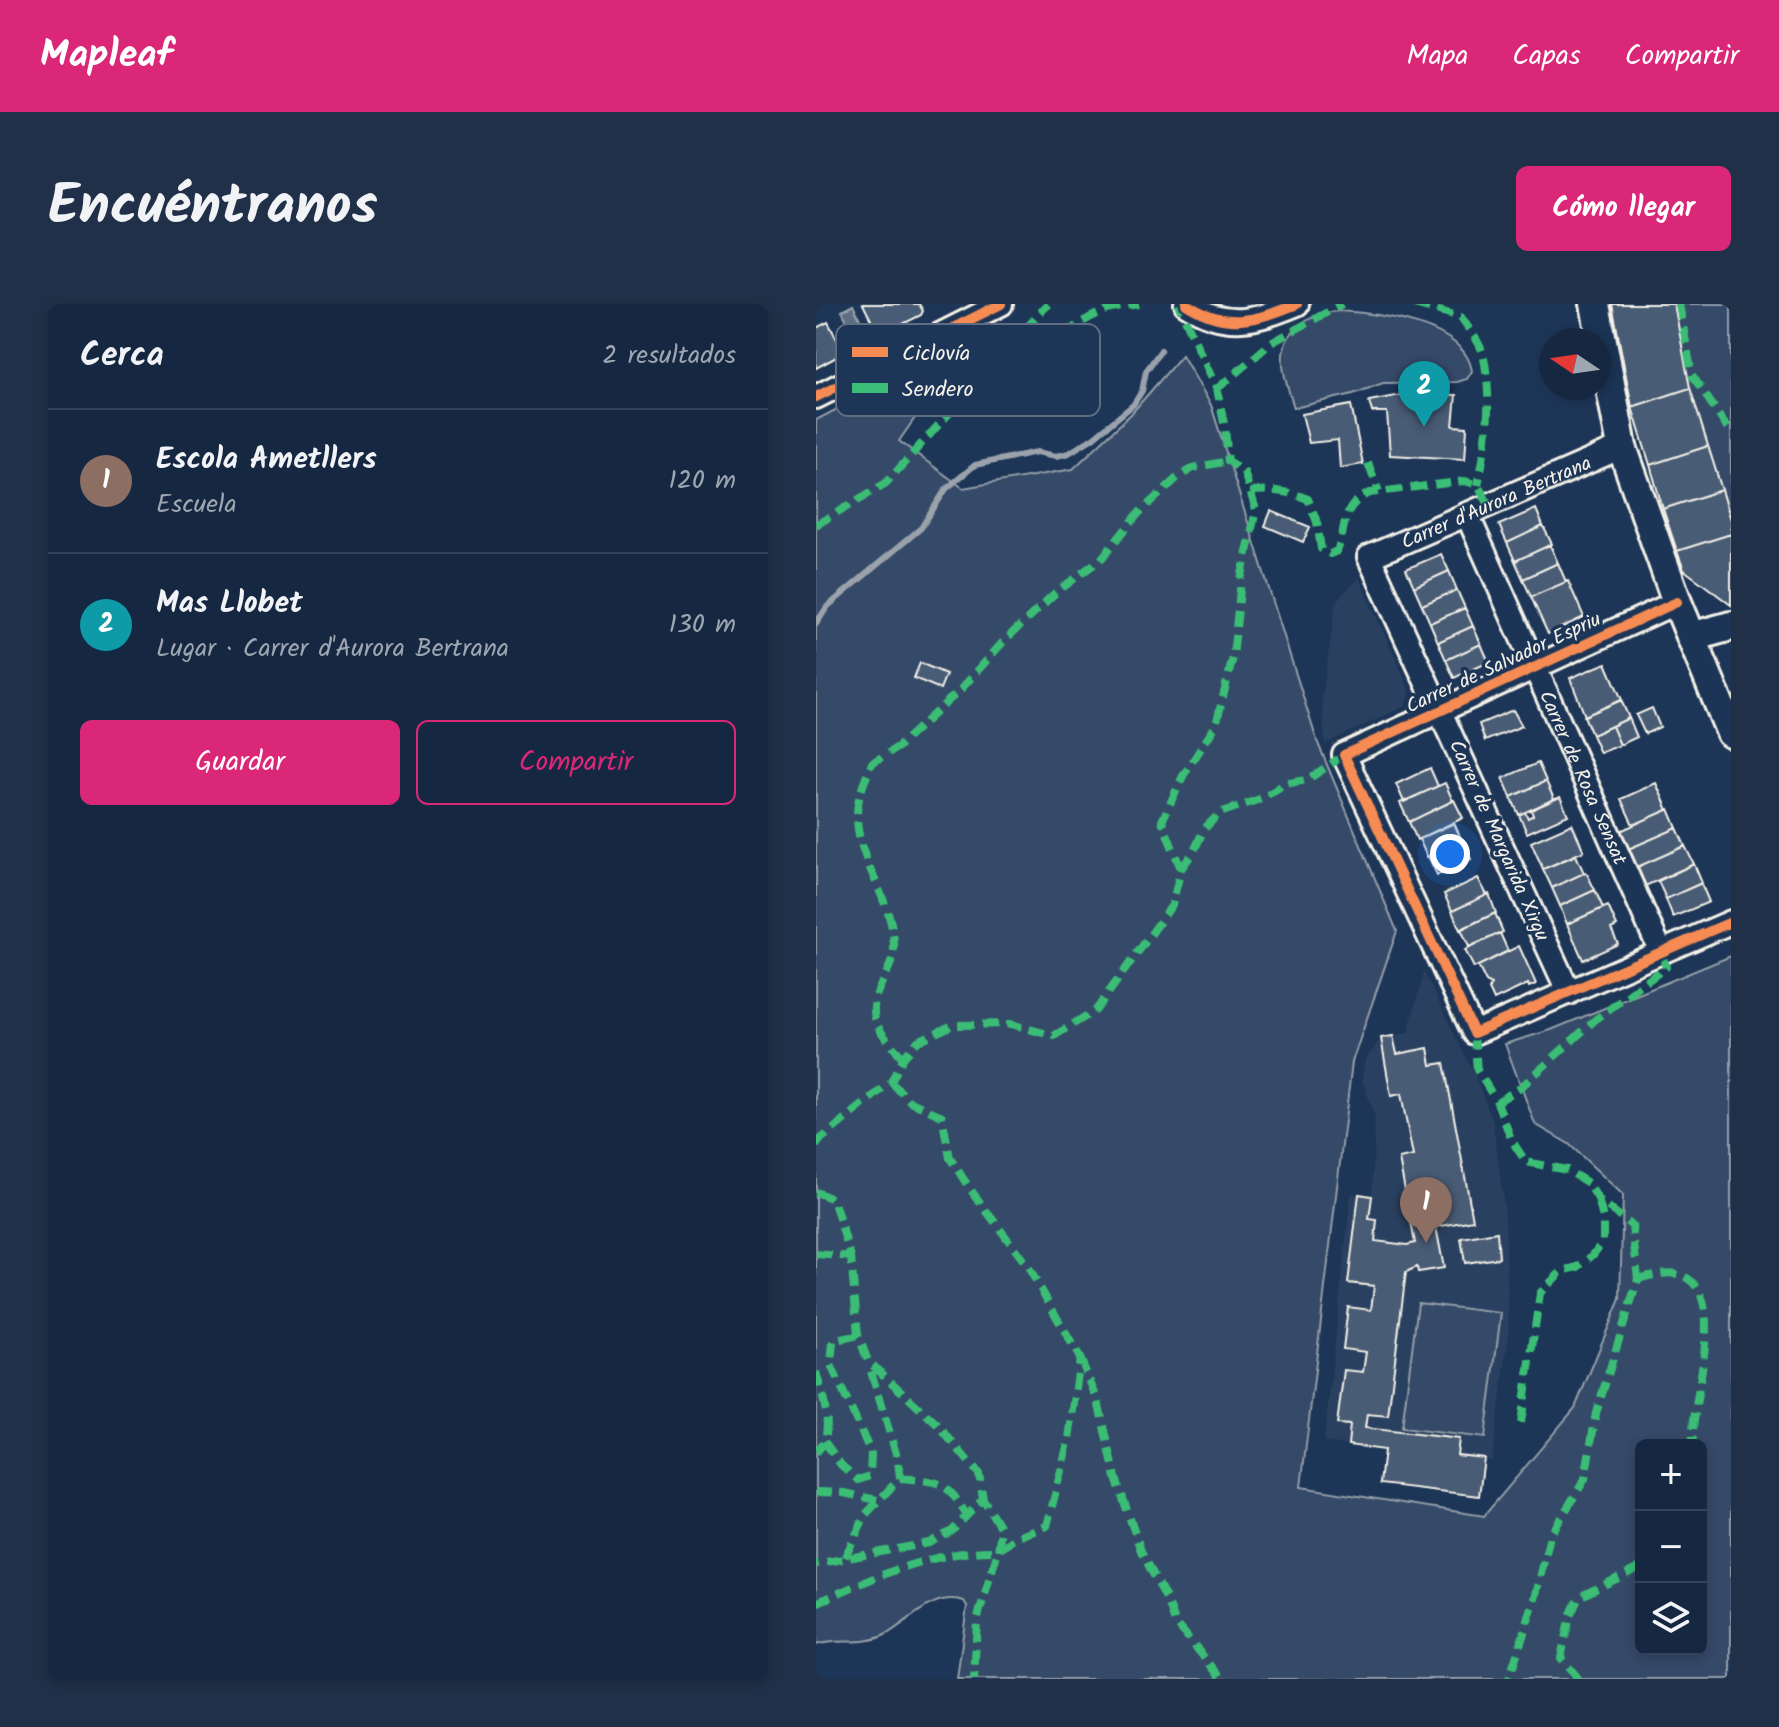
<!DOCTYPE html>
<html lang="es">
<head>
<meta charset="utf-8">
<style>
  :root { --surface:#162841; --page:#1f3048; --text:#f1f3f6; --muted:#9ea6b1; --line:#35445a; --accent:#db2777 }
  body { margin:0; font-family:Kalam,sans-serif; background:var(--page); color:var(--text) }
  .controls { position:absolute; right:24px; bottom:24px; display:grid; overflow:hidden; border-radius:12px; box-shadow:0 4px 12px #0003 }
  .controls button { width:72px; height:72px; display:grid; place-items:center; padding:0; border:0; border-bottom:2px solid var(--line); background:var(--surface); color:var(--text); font:40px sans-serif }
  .compass { position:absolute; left:723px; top:24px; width:72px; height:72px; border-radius:50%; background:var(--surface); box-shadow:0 4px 12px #0003; rotate:283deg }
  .you { position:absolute; left:634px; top:550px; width:28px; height:28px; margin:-20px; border:6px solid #fff; border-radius:50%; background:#1a73e8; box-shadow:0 0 0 12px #1a73e833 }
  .badge { display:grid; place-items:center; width:52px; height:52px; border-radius:50%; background:var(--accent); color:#fff; font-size:26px; font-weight:700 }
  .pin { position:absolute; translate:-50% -66px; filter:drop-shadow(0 2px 4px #0008) }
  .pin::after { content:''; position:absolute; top:42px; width:28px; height:24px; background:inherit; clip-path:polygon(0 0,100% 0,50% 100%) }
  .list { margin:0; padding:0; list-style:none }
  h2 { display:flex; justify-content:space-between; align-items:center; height:104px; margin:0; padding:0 32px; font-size:34px }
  h2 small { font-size:26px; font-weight:400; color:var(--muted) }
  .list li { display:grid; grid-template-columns:52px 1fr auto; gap:24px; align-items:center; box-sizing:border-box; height:144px; padding:0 32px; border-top:2px solid var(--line) }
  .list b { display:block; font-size:30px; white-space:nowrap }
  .list p { margin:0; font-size:26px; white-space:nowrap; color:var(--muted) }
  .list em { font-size:26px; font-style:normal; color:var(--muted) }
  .actions { display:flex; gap:16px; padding:24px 32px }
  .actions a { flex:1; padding:18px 0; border:2px solid var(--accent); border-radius:12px; text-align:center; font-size:28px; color:var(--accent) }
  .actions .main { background:var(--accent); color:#fff }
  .icon { flex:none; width:44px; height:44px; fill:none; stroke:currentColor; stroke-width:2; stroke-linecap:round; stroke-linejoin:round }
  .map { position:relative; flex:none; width:915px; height:1375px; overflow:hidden; border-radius:12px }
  header { display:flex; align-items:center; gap:48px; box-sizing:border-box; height:112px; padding:0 40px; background:var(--accent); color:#fff }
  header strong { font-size:38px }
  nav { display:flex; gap:44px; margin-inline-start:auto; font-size:28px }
  .intro { display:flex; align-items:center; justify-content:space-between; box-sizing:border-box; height:192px; padding:0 48px }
  h1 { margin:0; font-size:56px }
  .button { padding:20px 36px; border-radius:12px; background:var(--accent); color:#fff; font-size:28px; font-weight:700 }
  main { display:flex; gap:48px; padding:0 48px }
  aside { flex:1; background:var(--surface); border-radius:12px; box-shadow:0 4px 12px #0003 }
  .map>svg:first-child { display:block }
</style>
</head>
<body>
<header>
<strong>Mapleaf</strong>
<nav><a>Mapa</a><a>Capas</a><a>Compartir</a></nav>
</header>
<div class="intro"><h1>Encuéntranos</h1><a class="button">Cómo llegar</a></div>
<main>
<aside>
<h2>Cerca<small>2 resultados</small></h2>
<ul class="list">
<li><span class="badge" style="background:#8d6e63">1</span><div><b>Escola Ametllers</b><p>Escuela</p></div><em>120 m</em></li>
<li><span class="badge" style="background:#0f9aa8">2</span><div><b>Mas Llobet</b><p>Lugar · Carrer d'Aurora Bertrana</p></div><em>130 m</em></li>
</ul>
<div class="actions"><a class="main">Guardar</a><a>Compartir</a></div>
</aside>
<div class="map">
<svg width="915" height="1375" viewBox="0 0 915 1375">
  <rect width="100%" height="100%" fill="#1d3557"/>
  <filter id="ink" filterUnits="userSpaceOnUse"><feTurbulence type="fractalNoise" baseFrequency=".0125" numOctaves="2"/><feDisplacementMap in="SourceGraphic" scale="16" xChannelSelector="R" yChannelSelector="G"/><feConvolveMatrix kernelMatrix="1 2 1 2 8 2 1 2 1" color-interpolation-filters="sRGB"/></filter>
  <g filter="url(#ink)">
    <path fill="#2a4060" d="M543,274l51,113 -5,15 -80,38 -3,-46 14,-97z
      M608,668l51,104 18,46 12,91 4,122 -17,126 -8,-2 -5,37 -99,-12 4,-34 -60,-8 27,-248 21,1 3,-78 -13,-38 3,-19 16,-22 27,-5z"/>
    <path fill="#354a67" stroke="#949ea8" stroke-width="2" fill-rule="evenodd" d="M858,0h57v216l-41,-132z
      M523,7c39,2 126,13 133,60l-5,8 -10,3 -74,1 -30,11 -59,14c-4,-14 -10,-29 -11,-43 -4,-34 28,-52 56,-54z
      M153,36l-70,101 64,47 110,-19 57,-54 52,-60 29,50 106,336 80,190 -45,131 -51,425 183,29 91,-108 45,-109 3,-104 -54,-51 -34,-20 -30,-80 46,-14 180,-74v723h-774l10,-73 -3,-5c-32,-10 -54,21 -79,34 -22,11 -46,3 -69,10v-1225zM825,1141h60v204h-60z
      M602,999l83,10 -16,125 -83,-10z"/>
    <path fill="#5e6d82" stroke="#9aa2ab" stroke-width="2" d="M37,1l11,23 -11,5 -11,-22z"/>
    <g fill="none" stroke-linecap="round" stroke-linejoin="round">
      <path stroke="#9aa2ab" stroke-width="6" d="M0,320l11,-17 94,-79 25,-39 29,-24 62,-13 19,4 13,-3 24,-15 40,-33 9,-14 4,-20 15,-21"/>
    </g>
    <path fill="#485b74" stroke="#f4f1e8" stroke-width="2" d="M47,0h56l4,7 -2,4 -42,21z
      M796,0h62l16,84 -58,19z
      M12,18l16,31 -28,15v-40z
      M874,84l18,58 -58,19 -18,-58z
      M590,90l50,1 -3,31 14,1 -2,32 -75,-4 -3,-43h-15l-3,-11z
      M535,101l12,59 -23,4 -2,-28 -29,3 -7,-29z
      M892,142l14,44 -59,19 -13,-44z
      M906,186l9,30v14l-54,17 -14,-42z
      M720,205l7,17 -36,17 -8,-18z
      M455,207l39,16 -7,15 -38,-16z
      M727,222l9,18 -37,17 -8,-18z
      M915,230v71l-47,-35 -7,-19z
      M734,241l8,18 -35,16 -8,-18z
      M625,250l8,17 -35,16 -8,-18z
      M742,259l8,19 -35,15 -8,-18z
      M633,267l8,19 -35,15 -8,-18z
      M752,277l16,36 -36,17 -17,-37z
      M641,286l8,18 -35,15 -8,-18z
      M649,304l8,18 -35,16 -8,-19z
      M657,322l8,18 -35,16 -8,-18z
      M665,340l8,18 -35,16 -8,-18z
      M104,359l26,11 -6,15 -26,-11z
      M790,359l16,37 -37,16 -15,-38z
      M805,396l8,18 -37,17 -8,-19z
      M836,404l8,19 -15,7 -9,-19z
      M697,406l9,16 -37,15 -6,-17z
      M813,414l8,19 -17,8 -8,-19z
      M796,422l8,19 -20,8 -8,-18z
      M722,459l8,18 -35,16 -8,-19z
      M614,464l8,18 -34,16 -8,-18z
      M730,477l8,18 -35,16 -8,-18z
      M629,479l8,18 -44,21 -9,-19z
      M840,479l12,27 -35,15 -12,-26z
      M744,493l8,18 -41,18 -8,-18 6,-3 3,6 5,-3 -2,-5z
      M638,496l9,18 -46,22 -8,-18z
      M853,505l8,19 -51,22 -8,-18z
      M638,519l8,18 -35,16 -8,-18z
      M756,520l12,27 -41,18 -12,-27z
      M861,524l8,18 -50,22 -9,-18z
      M646,537l9,18 -34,16 -9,-19z
      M869,542l9,18 -51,23 -8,-19z
      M760,551l8,18 -32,15 -9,-19z
      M878,560l8,19 -36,16 -8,-18z
      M770,568l9,18 -35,16 -8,-18z
      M662,574l9,17 -35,16 -8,-17z
      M885,579l8,19 -36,15 -7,-18z
      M779,586l8,18 -36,16 -7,-18z
      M673,590l7,19 -36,17 -8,-19z
      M792,602l9,20 -6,3 7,15 -35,16 -16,-36z
      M679,609l8,19 -34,15 -8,-18z
      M684,629l8,18 -34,17 -9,-18z
      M703,642l17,38 -7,3 -1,-3 -34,16 -5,-11 2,-4 -5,-3 -8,-16z
      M577,732l4,18 31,-6 3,17 13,-2 29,157 -37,7 8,41 -26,4 -1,-5 -11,5 -18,144 -21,-2 -2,14 94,11 -2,16 27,3 -5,38 -99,-12 4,-34 -36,-5 2,-20 -13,-1 7,-54 19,2 3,-20 -23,-3 5,-42 23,3 3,-24 -26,-3 11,-89 13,2 -3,23 8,1 -2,21 32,4 8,-2 -16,-84 14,-3 -12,-62 -10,2 -10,-58z
      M681,928l2,26 -34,5 -4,-25z"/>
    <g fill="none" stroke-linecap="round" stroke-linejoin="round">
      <g stroke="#f4f1e8" stroke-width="28">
        <g id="minor">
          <path d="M370,0c41,26 69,17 111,0"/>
          <path d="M0,93l185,-93"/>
          <path id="s1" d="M651,210l194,438"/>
          <path d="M861,298l-333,153 130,278 257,-111"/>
          <path id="s2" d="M753,689l-200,-436 253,-110"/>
        </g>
      </g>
      <g stroke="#f4f1e8" stroke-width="34">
        <path id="tertiary" d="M779,0l27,143 55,155 54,131
          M875,333l40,-11"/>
      </g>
      <use href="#minor" stroke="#1d3557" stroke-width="22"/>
      <use href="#tertiary" stroke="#1d3557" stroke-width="28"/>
      <path stroke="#3abd76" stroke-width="8" stroke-dasharray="16 8" stroke-linecap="butt" d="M598,0l47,13c7,11 19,25 22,37 10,42 4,90 -5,131
        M863,0l13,71 39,58
        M401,85l54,-46 71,-39
        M188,106c23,-41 57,-84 104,-100 10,-3 21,-4 31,-6
        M552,159l11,29
        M434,188c18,-4 41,0 58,7l9,23 4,27 9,5 7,-3c11,-26 2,-44 33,-58l95,-12 13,4 11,20
        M0,221l70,-42 162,-179
        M365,565l13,-18 10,-22 16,-16 43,-15 21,-14 23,-4 37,-25
        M658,729l3,37 20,32 15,39 14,21 41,8 21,13 10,16 34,27 6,53 -42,134 -11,66 -35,57 -15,63 -26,80
        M87,754c-11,-13 -29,-29 -29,-47 -1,-23 20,-41 20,-64 0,-50 -44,-93 -36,-143 2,-14 9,-28 14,-41l26,-16 63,-58 43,-48 50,-47 48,-36 37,-45 38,-35 16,-10 35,-7
        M75,778l20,20 31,14 8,42 20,31 57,76 53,93 -11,81 -22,87 -32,12 -17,13 -21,69 -3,59
        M681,798l24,-15 75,-68 70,-52 -5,-15
        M0,842l5,-7 70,-57 12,-24 15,-17 35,-16 58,-1 43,12 42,-26 76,-105 9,-36 -19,-48 21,-45 33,-51 17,-68 8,-77 15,-70 -12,-38 -16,-11 -3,-33 -8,-39 -39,-85
        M0,888l17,7 18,58 7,78 10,26 69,63 42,50 4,25 -31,32 -23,12 -113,21
        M0,950l35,3
        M822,975c15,-4 35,-10 49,-1 41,24 2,126 6,167
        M264,1054l18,43 18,77 25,73 27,51 7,20 47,57
        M0,1068c6,22 21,64 0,80
        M705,1119l19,-130 22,-22 16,-4 15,-12 10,-14v-23l-5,-19
        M8,1137l17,24 17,15 12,-4 1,-23 -40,-88 2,-24 25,-6
        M84,1174c41,4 45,1 67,38
        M0,1188l28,1 33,7
        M29,1253l21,-43 34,-36 -2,-18 -29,-95
        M0,1299c59,-26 117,-53 182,-52l3,-22 -18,-30
        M763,1375l-18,-21 9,-42 9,-19 62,-30"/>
      <g stroke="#1d3557" stroke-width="15">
        <path id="cycleway" d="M370,0c41,26 69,17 111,0
          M0,93l185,-93
          M861,298l-333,153 130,278 257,-111"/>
      </g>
      <use href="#cycleway" stroke="#f68b52" stroke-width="10"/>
    </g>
  </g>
  <g text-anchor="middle" stroke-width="7" stroke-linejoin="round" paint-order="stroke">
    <g font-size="20" fill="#f4f1e8" stroke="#1d3557">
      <text dy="7" stroke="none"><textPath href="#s2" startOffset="618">Carrer d'Aurora Bertrana</textPath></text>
      <text transform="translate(687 358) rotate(-25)" y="7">Carrer de Salvador Espriu</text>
      <text dy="7" stroke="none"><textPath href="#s1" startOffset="288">Carrer de Rosa Sensat</textPath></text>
      <text transform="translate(684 536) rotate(66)" y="7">Carrer de Margarida Xirgu</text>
    </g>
  </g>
  <rect x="20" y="20" width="264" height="92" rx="12" fill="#1d3557" stroke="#5e6d82" stroke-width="2"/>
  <rect x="36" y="43" width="36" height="10" fill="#f68b52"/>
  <rect x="36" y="79" width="36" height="10" fill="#3abd76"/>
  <g font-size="22" fill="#f4f1e8">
    <text x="86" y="56">Ciclovía</text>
    <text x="86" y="92">Sendero</text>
  </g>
</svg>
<div class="controls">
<button>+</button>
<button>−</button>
<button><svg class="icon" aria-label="layers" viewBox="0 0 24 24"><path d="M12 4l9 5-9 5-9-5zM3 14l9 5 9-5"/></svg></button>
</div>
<svg class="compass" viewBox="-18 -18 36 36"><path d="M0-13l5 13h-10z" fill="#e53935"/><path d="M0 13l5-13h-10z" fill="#9ea6b1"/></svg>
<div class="you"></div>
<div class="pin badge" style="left:610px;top:939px;background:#8d6e63">1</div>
<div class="pin badge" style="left:608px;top:123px;background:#0f9aa8">2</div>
</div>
</main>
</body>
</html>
